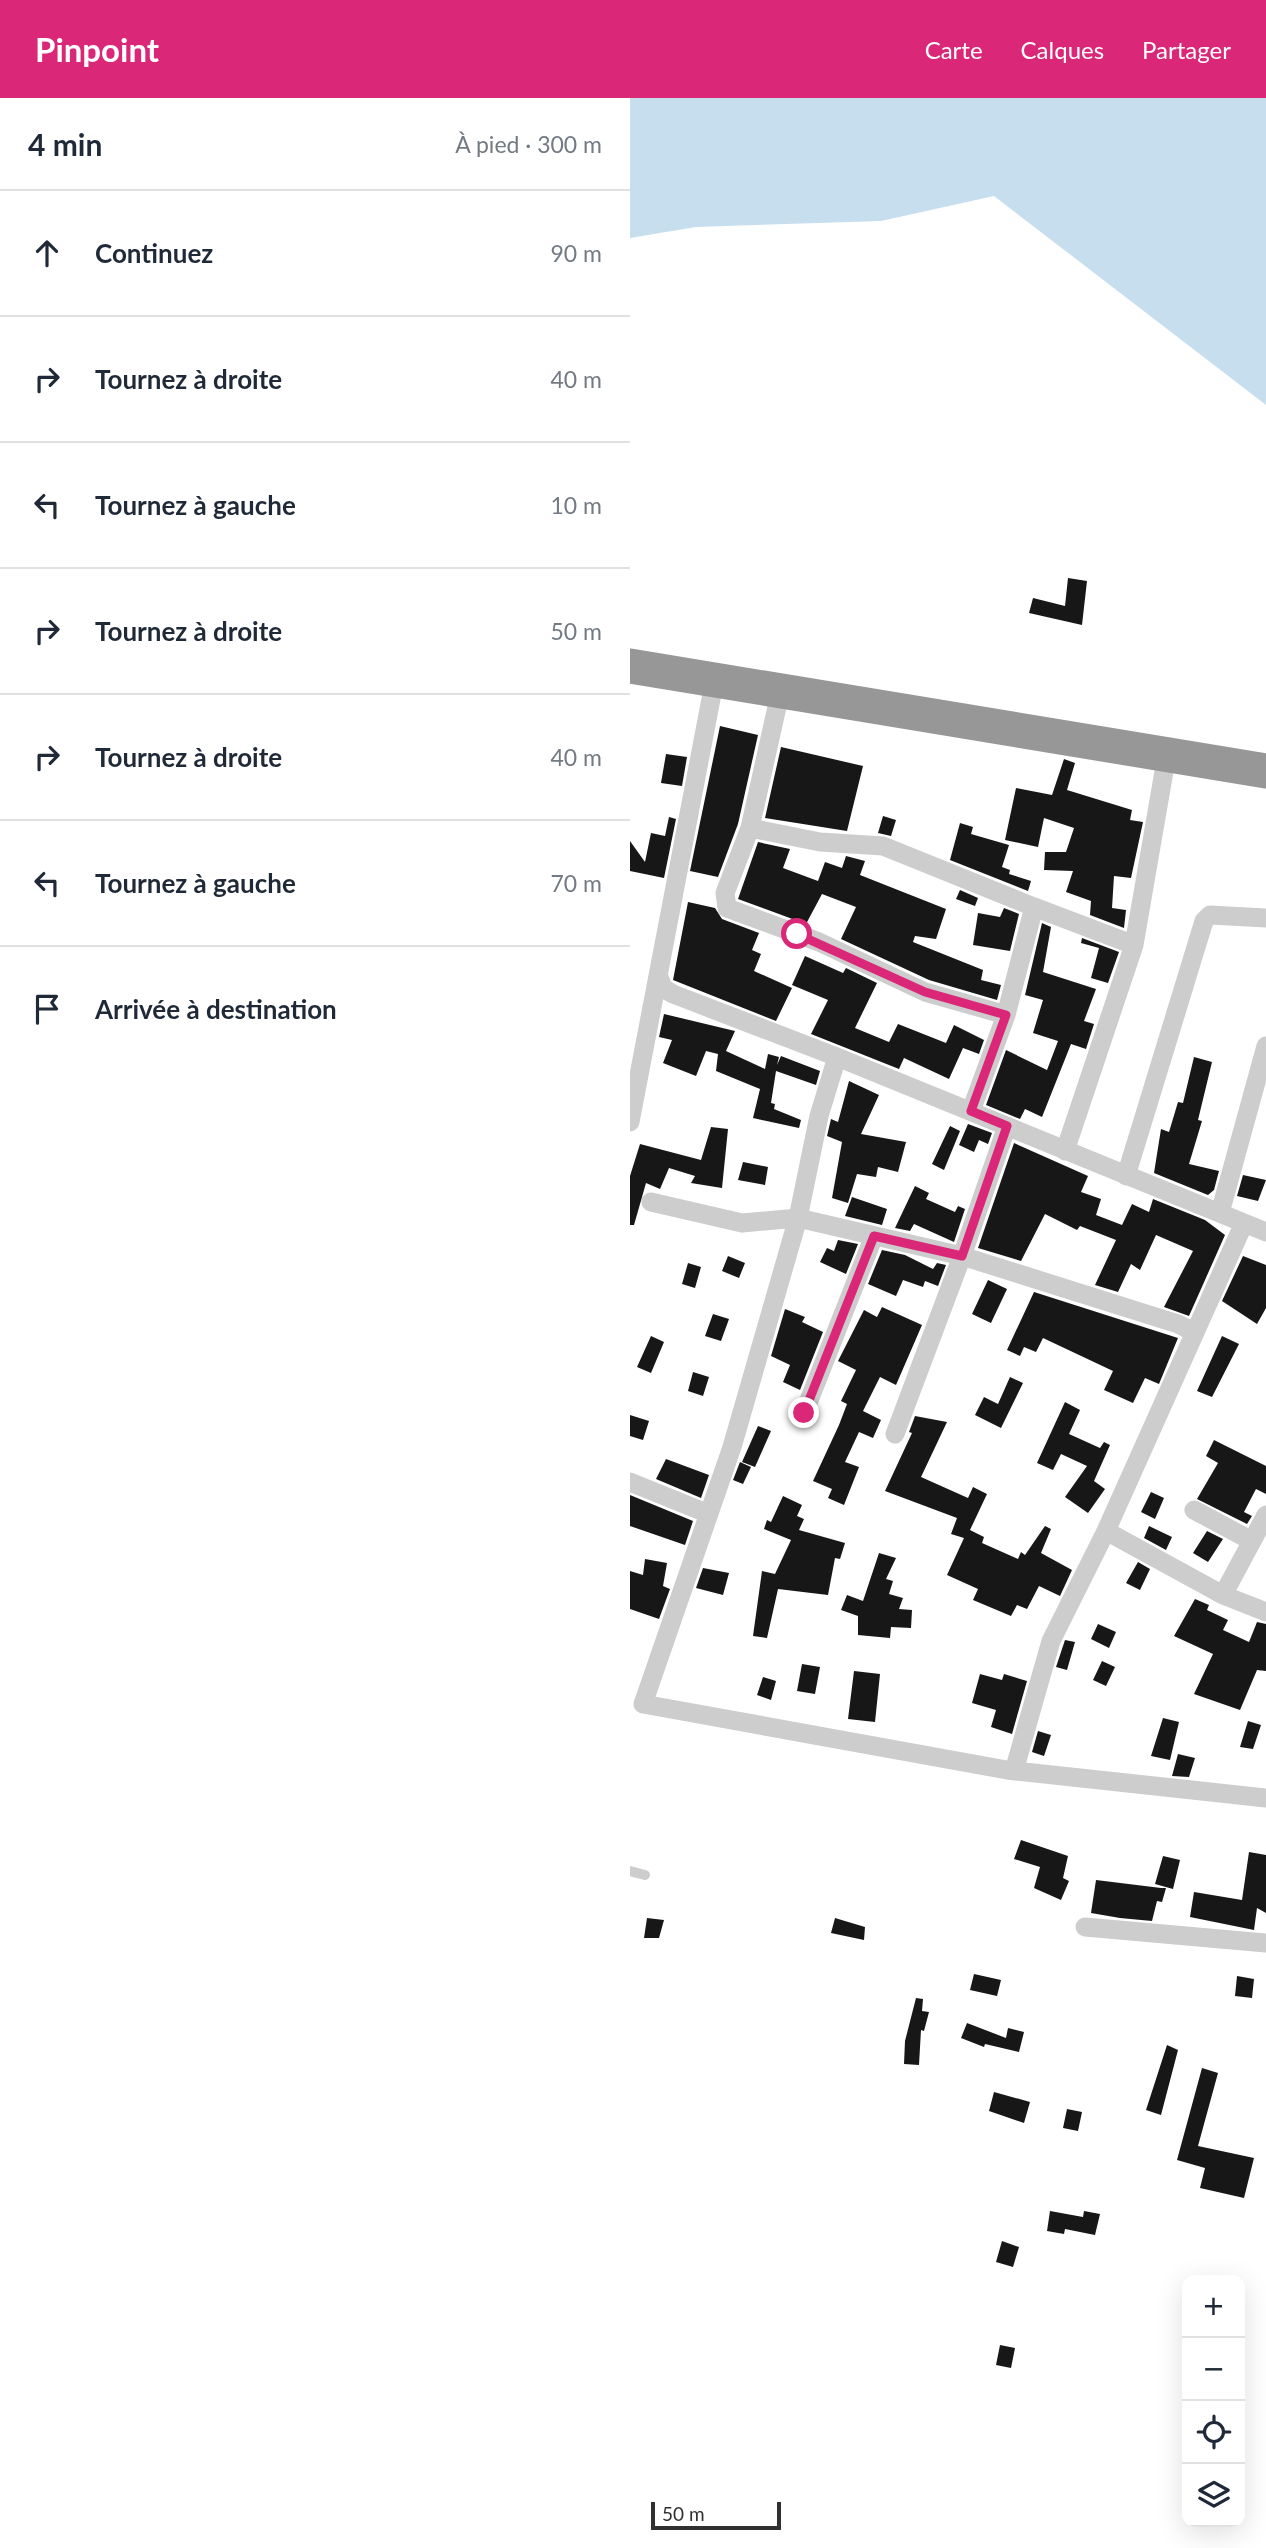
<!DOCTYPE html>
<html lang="fr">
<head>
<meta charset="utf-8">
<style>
  :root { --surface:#fff; --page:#f6f6f7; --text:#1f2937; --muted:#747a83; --line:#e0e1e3; --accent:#db2777 }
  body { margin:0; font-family:Lato,sans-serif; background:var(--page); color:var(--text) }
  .controls { position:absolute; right:21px; bottom:21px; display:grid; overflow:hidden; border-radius:14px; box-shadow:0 7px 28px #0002 }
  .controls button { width:63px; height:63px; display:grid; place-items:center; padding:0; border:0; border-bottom:2px solid var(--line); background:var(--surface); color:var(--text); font:35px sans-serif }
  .scale { position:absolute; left:21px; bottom:18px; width:130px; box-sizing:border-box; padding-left:7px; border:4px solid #303030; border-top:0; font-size:19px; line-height:24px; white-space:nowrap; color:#303030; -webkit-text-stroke:5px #fff; paint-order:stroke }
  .stop { position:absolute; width:21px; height:21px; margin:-16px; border:5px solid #db2777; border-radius:50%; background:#fff }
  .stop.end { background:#db2777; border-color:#fff; box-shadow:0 2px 7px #0008 }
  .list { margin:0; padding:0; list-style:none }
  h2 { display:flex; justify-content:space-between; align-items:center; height:91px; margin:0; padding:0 28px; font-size:30px }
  h2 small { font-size:23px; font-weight:400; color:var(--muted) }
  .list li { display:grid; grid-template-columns:46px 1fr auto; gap:21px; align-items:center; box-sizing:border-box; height:126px; padding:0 28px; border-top:2px solid var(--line) }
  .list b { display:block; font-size:26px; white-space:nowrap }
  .list em { font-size:23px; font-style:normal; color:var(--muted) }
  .icon { flex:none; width:38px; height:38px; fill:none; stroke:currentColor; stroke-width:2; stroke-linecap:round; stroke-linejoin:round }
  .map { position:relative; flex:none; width:636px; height:2450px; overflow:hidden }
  header { display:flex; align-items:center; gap:42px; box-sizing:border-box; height:98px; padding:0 35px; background:var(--accent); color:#fff }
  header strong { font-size:33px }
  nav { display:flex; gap:38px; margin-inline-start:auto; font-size:24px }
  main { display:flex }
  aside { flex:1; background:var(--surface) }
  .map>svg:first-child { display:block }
</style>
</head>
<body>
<header>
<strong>Pinpoint</strong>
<nav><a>Carte</a><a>Calques</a><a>Partager</a></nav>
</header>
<main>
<aside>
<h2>4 min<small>À pied · 300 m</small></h2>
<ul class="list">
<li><svg class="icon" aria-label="ahead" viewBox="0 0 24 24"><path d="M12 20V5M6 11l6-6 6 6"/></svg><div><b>Continuez</b></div><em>90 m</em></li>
<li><svg class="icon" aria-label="right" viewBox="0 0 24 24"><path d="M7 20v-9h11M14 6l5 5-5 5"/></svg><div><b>Tournez à droite</b></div><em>40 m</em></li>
<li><svg class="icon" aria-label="left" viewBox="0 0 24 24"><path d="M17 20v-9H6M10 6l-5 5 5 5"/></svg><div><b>Tournez à gauche</b></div><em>10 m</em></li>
<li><svg class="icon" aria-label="right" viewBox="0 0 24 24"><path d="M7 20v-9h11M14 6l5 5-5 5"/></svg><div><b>Tournez à droite</b></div><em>50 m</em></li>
<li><svg class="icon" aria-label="right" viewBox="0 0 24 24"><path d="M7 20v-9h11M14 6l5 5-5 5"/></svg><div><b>Tournez à droite</b></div><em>40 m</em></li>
<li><svg class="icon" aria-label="left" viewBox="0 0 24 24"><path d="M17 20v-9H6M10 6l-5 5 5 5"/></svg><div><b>Tournez à gauche</b></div><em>70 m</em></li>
<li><svg class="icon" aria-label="arrive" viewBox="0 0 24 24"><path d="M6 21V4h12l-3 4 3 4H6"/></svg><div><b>Arrivée à destination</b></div></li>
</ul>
</aside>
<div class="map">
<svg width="636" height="2450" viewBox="0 0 636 2450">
  <rect width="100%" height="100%" fill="#fff"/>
  <path fill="#c7deef" d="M0,0h636v307l-272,-209 -113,25 -185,6 -66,11z"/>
  <path fill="#171717" d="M438,480l19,3 -5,44 -53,-12 4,-15 32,8z
    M90,628l38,9 -20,89 -20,53 -28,-6z
    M151,649l82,19 -16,65 -82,-13z
    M36,656l21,3 -5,29 -21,-3z
    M434,661l11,4 -8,27 65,20 -2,10 13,2 -12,56 -17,-2 -2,32 14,2 -2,18 -34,-13 1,-14 -25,-9 7,-21 -29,-1 1,-18h21l8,-24 -30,-10 -6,29 -33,-7 11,-52 36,7z
    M253,718l13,4 -5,16 -13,-3z
    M39,719l7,2 -12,59 -34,-7v-30l15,21 6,-29 14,3z
    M330,725l13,4 -2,7 38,11 -7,22 8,3 -1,4 22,7 -3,10 -78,-31z
    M128,744l32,7 -7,19 35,13 7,-19 17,6 4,-12 19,5 -5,14 86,34 -10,30 -21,-3 -2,6 70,28 -2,10 20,5 -4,15 -68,-20 -88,-41 15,-32 -34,-13 -16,30 -68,-25z
    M330,792l18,8 -3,8 -19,-7z
    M58,804l27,6 7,11 37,14 -7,17 9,4 -7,17 38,17 -16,33 -103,-41z
    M374,810l15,6 -9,37 -37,-6 5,-32 22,4z
    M412,825l9,4 -8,45 53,17 -12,32 10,3 -8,25 -15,-5 -29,73 -17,-8 -5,10 -34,-14 20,-55 41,20 11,-29 -25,-8 10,-33 -18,-5z
    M452,840l37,14 -11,31 -17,-5 8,-30 -18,-5z
    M175,858l38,17 3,-5 31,15 -22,45 34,14 9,-18 48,19 8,-18 30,15 -5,14 -16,-6 -14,31 -45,-21 -5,11 -88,-35 17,-34 -36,-15z
    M34,916l71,17 -9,20 39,18 3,-15 11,3 -2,8 4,-9 39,15 -4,14 -40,-14 -5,32 4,1 -1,5 27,11 -2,8 -46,-10 7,-29 -44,-18 2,-17 -12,-3 -10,25 -33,-13 9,-23 -13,-3z
    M564,959l18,5 -14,58 4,1 -13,43 30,7 -5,19 -6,5 -54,-22 7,-44 8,3 9,-30 5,1z
    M219,983l30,14 -18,39 45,8 -8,30 -20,-5 -2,10 -19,-3 -9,29 -16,-5 10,-56 -15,-6 4,-17 7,3z
    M338,1026l24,9 -4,11 -9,-4 -5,12 -15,-7z
    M320,1028l10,5 -16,39 -12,-6z
    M81,1029l17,2 -6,59 -31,-5 4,-7 -26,-8 -9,21 -14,-6 -12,42h-4v-49l10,-32 61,16z
    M384,1045l74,33 -7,16 20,7 -5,16 26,10 10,-21 17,8 4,-13 52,21 20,15 -36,81 -25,-9 29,-56 -37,-16 -16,35 -9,-6 -13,28 -23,-7 21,-45 -36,-14 -3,4 -32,-16 -24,47 -43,-13z
    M113,1064l25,5 -3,18 -27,-5z
    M613,1077l23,5 -8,21 -21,-5z
    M285,1088l14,7 -3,6 29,13 3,-6 7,3 -11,33 -40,-18 -4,7 -15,-3z
    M222,1099l35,12 -5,16 -37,-9z
    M208,1142l20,4 -12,30 -26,-12 7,-14 7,3z
    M252,1152l23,5 28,14 4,-6 9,2 -8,21 -13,-5 -2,6 -20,-7 -7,16 -28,-12z
    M98,1158l17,7 -6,15 -17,-7z
    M613,1158l23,9v43l-9,16 -35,-23z
    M58,1165l13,4 -6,21 -13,-4z
    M358,1182l19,9 -16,34 -19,-9z
    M404,1194l144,46 -19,46 -14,-6 -12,25 -29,-13 9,-19 -70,-33 -7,14 -12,-5 -4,9 -13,-6z
    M252,1209l40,18 -26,60 -16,-8 -17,34 18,9 -8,18 -14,-6 -14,30 14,5 -15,38 -16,-7 4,-9 -19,-8 26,-56 8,-21 -6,-3 15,-31 -18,-9 26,-51 13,7z
    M155,1211l20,8 -3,5 21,10 -23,58 -17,-8 7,-17 -19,-9z
    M83,1216l16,5 -8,22 -16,-5z
    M21,1238l13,6 -13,31 -14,-6z
    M592,1238l17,8 -27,53 -15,-6z
    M63,1274l16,5 -6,19 -15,-5z
    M380,1279l13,6 -22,45 -26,-13 9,-18 14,7z
    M435,1304l15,8 -11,24 31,14 4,-6 6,3 -16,36 11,8 -17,24 -23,-16 22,-31 -26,-12 -8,16 -16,-7z
    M0,1317l19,6 -6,19 -13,-4z
    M285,1318l32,6 -26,55 47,21 5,-11 14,7 -17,36 14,7 -2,6 36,16 3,-7 4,3 20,-29 6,3 -10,24 31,17 -12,26 -21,-10 -12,23 -10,-4 -6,11 -38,-16 5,-11 -31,-14 17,-37 -13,-4 6,-16 -72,-27 27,-58 -3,-1z
    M128,1328l13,5 -16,36 -13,-5z
    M584,1342l52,26v28l-10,-5 -12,23 8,4 -5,8 -50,-25 21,-36 -12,-7z
    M36,1361l43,16 -8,23 -45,-19z
    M110,1364l11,5 -8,17 -10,-4z
    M521,1394l13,6 -9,21 -14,-7z
    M0,1397l63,26 -8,24 -55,-19z
    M153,1398l19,9 -5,11 7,3 -5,11 46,13 -5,16 -5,-1 -7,37 -50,-6 -11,49 -14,-2 9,-65 13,3 16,-34 -27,-11 3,-9 4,2z
    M519,1428l23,11 -6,13 -22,-12z
    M577,1433l16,8 -15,23 -15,-9z
    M249,1455l17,5 -10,21 7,2 -4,13 14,4 -4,11 13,1 -1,18 -20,-1 -1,11 -32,-3v-19l-17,-6 6,-15 16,6z
    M15,1461l22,4 -4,23 7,3 -11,30 -29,-10v-38l13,4z
    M508,1464l12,7 -10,21 -14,-7z
    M73,1470l26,5 -6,22 -27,-7z
    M565,1501l14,6 -2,5 21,10 -5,10 26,12 8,-20 9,2v47l-9,-1 -17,40 -46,-16 19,-40 -39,-18z
    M468,1526l18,8 -7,16 -18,-9z
    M435,1542l10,2 -8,28 -11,-3z
    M472,1563l13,6 -9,19 -13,-6z
    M172,1566l18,3 -5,27 -18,-3z
    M224,1573l26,3 -5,48 -27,-3z
    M350,1576l22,6 2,-6 23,7 -15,53 -21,-7 5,-17 -24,-7z
    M133,1579l13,4 -5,19 -14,-5z
    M533,1620l16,4 -9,38 -19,-4z
    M618,1623l13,4 -8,24 -13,-2z
    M408,1633l13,4 -7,21 -12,-4z
    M548,1656l17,4 -6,19 -17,-1z
    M391,1742l47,16 -5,22 6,3 -8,19 -27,-12 6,-21 -26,-8z
    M619,1754l17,3v58l-9,-5 -3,22 -64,-13 4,-25 48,8z
    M533,1758l17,4 -7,29 -18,-5z
    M466,1782l65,8h5l-4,14 -5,-1 -5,20 -32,-3 -29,-5z
    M17,1820l17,2 -5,18h-15z
    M205,1820l30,9 -1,13 -33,-7z
    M344,1876l27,6 -4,16 -27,-6z
    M607,1878l17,3 -2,19 -17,-2z
    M286,1900l7,1 -1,12 7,1 -5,19 -3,-1 -2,35 -15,-1 1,-23z
    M337,1925l39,15 2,-10 16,4 -5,20 -34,-8 -1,3 -23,-9z
    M537,1947l11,5 -17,65 -15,-5z
    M572,1970l16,5 -20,73 56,12 -10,40 -44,-10 5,-20 -28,-8z
    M364,1994l36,10 -6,21 -35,-12z
    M437,2011l15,3 -4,19 -15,-3z
    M420,2113l33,6 1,-6 16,3 -5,21 -30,-6 -1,5 -17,-3z
    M372,2143l17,6 -6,20 -17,-5z
    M370,2247l15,3 -4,20 -15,-3z"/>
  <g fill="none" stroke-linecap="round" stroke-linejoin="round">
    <path stroke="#cdcdcd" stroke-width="10" d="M0,1773l15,4"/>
    <path stroke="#cdcdcd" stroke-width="19" d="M151,591l-31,139 70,14 63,4 151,61
      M120,730l-25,65 2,15 92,34 106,50 81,23
      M29,879l4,11 10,6 164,63 429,175
      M207,959l-18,59 -21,102 -66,229 -89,257 364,66 259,28
      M341,1013l35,-96 28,-108 100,38
      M0,1024l85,-444
      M435,1053l69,-206 33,-191
      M496,1078l78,-255 6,-6 56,3
      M21,1104l91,21 56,-5 164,38 45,-130
      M590,1115l46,-167
      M174,1315l70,-177
      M265,1336l67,-178 216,68 16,8
      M0,1384l79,32
      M564,1412l58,31
      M476,1433l117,64 43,17
      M593,1497l43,-80
      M384,1673l37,-130 55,-110 138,-308
      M455,1829l181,16"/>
    <path stroke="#979797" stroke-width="35" d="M0,568l636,105"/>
  </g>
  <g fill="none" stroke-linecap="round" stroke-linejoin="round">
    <path stroke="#db2777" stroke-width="9" d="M167,836l128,58 81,23 -35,96 36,15 -45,130 -88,-20 -70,177"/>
  </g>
</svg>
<div class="controls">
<button>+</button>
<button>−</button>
<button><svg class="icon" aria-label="locate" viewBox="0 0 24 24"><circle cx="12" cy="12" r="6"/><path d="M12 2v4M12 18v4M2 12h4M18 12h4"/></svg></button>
<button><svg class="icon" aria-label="layers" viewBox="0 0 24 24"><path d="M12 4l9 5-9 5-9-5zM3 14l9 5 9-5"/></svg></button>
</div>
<div class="scale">50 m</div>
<div class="stop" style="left:167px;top:836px"></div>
<div class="stop end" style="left:174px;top:1315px"></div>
</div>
</main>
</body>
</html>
